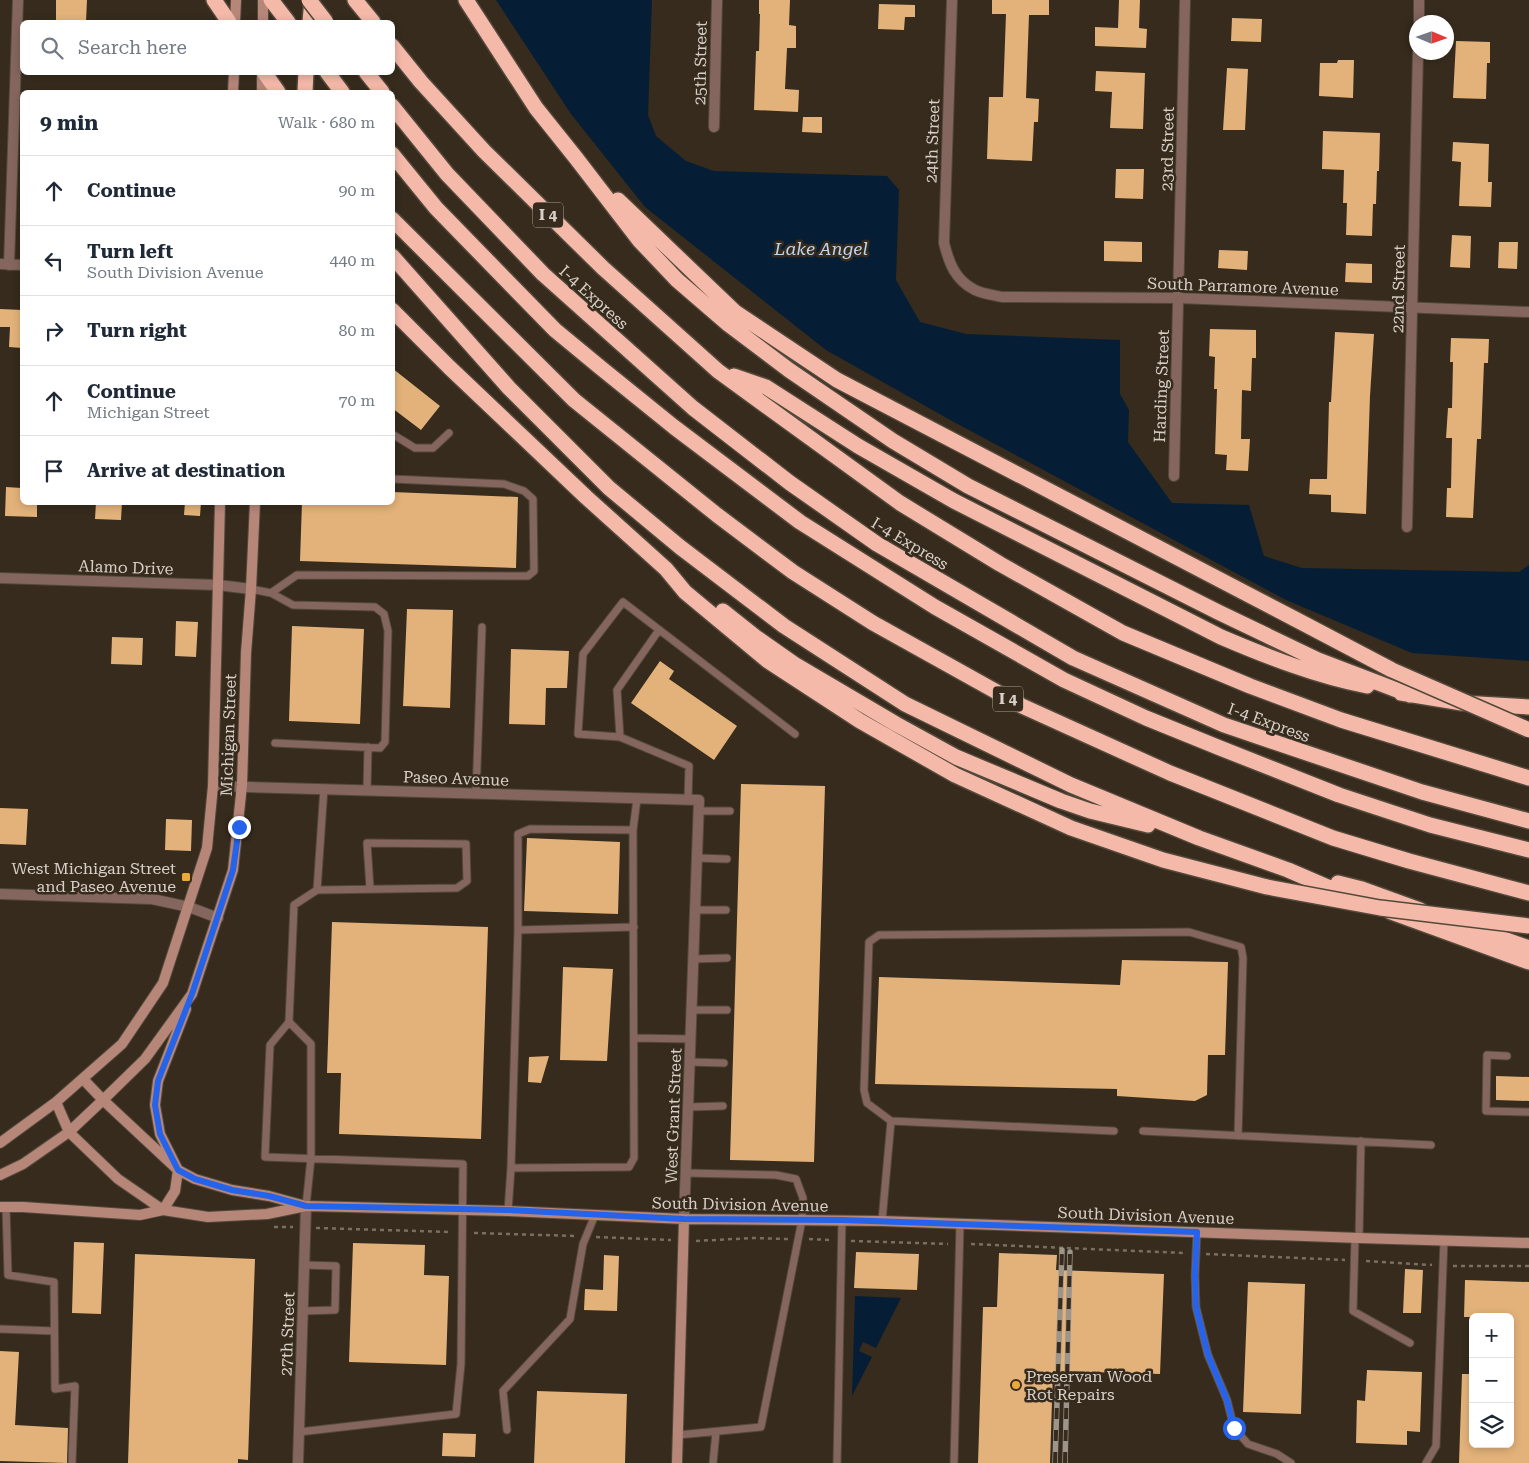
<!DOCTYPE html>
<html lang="en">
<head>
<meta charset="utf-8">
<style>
  :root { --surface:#fff; --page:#f6f6f7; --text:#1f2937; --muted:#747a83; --line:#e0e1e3 }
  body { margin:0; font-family:"Roboto Serif",serif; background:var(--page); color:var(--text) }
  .controls { position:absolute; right:15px; bottom:15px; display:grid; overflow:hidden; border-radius:8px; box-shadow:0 2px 8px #0003 }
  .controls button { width:45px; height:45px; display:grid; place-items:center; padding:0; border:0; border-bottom:1px solid var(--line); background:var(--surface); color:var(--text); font:25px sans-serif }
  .compass { position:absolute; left:1409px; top:15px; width:45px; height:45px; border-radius:50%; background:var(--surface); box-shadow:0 2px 8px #0003; rotate:92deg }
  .stop { position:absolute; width:15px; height:15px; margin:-11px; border:4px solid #2563eb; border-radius:50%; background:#fff }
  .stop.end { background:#2563eb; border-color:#fff; box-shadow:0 1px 5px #0008 }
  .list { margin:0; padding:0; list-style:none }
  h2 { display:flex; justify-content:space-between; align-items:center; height:65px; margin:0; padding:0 20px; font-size:21px }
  h2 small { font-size:16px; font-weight:400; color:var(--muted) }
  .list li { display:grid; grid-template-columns:32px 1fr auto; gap:15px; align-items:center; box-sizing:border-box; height:70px; padding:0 20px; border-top:1px solid var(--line) }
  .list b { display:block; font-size:19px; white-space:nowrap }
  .list p { margin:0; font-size:16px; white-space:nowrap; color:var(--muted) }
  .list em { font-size:16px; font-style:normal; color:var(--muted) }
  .icon { flex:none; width:28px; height:28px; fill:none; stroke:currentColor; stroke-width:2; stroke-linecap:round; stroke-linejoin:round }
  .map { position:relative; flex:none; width:1529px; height:1463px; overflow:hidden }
  .search { position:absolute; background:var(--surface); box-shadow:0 2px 8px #0003; left:20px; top:20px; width:375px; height:55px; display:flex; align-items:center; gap:12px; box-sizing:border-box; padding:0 18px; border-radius:8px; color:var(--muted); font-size:19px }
  .panel { position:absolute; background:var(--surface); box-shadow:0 2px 8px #0003; left:20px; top:90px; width:375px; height:415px; border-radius:8px }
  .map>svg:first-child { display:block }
</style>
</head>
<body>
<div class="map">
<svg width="1529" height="1463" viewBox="0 0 1529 1463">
  <rect width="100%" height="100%" fill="#362b1c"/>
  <path fill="#051e36" d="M496,0h156l-4,115 8,21 30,25 28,10 173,5 12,14 -3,90 24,42 46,12 154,6v54l9,16 -1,32 44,61 77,2 15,51 38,12 217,4 10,-7v96l-117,-8 -126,-53 -334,-179 -126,-71 -181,-143 -74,-93z
    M855,1296l46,2 -25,50 -13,-6 -4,9 13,6 -20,39z"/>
  <path fill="#e3b27a" d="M56,0h31l-1,22h-30z
    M759,0h31l-1,25 7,1v22h-9l-2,41 14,1 -1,22 -44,-2 2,-59h3l1,-37h-1z
    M992,0h57v15h-20l-3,83 13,1 -1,23h-4l-2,39 -45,-2 2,-62h14l3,-83h-14z
    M1119,0h21l-1,28 8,1 -1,19 -51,-2v-19l23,1z
    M879,4l36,1v12h-10l-1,13 -26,-1z
    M1232,18l30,1 -1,23 -30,-1z
    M1456,41l34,1v21h-3l-1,36 -33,-1z
    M1338,60h16l-1,38 -34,-2 1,-33h17z
    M1227,68l21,1 -3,61h-22z
    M1096,71l49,2 -2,56 -33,-1 2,-36 -17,-1z
    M803,117h19v16l-20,-1z
    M1323,131l57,2 -1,38h-2l-1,33h-3l-1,32 -26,-1 1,-32h-4l1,-33 -22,-1z
    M1453,142l36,2 -1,38h4l-1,25 -32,-1 2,-44 -9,-1z
    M1116,169h28l-1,30 -28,-1z
    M1452,235l19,1 -1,32 -20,-1z
    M1104,241l38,1v20l-38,-1z
    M1499,242h19l-1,27 -19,-1z
    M1219,250l29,1 -1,19 -29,-2z
    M1346,263l26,1v19l-27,-1z
    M0,309l22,1v38l-13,-1 1,-20h-10z
    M1210,329l46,1v28h-4l-1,33 -9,-1 -1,49h9l-2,32 -22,-1 1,-15 -12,-1 2,-65h-3l1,-32 -6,-1z
    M1335,332l39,2 -4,62 -4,118 -35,-2v-17l-22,-1 1,-15h17l2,-77h2z
    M1451,338l38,1 -1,24h-4l-3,76h-4l-4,79 -27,-1 1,-29h4l1,-50h-6l2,-30h4l1,-46h-3z
    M392,368l48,38 -19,24 -29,-22z
    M6,487l16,1v14h15v15l-32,-1z
    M392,492l126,5 -2,71 -216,-7 2,-59h90z
    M96,502h26l-1,18 -26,-1z
    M185,502h16l-1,14 -16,-1z
    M407,609l46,1 -3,98 -47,-2z
    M176,621l22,1 -2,35 -21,-1z
    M292,626l72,3 -4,95 -71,-3z
    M112,637l31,1 -1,27 -31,-1z
    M511,649l58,2 -2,37h-21l-1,37 -36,-1z
    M660,661l14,10 -5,8 68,47 -23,34 -83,-57z
    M741,784l84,2 -11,376 -84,-2z
    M0,808l28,1 -2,36 -26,-1z
    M166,819l26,1 -1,31 -26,-1z
    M527,838l93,4 -2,72 -94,-3z
    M332,922l156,5 -7,212 -142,-5 2,-61h-14z
    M1122,960l106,2 -3,93h-17l-1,40 -12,6 -78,-5v-7l-242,-5 4,-107 241,8z
    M563,967l50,2 -6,92 -47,-1z
    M549,1056l-8,27 -13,-1 1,-25z
    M1496,1076l33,1v24l-33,-1z
    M74,1242l30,1 -3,71 -29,-1z
    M353,1243l72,2 -1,30 25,1 -3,89 -97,-3z
    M856,1252l63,2 -2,36 -63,-2z
    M999,1253l58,2 -1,15 108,4 -4,100 -107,-3 -3,92h-72l5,-156h14z
    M135,1254l120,5 -7,201 -10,-1v4h-110z
    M604,1255l15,1 -2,55 -33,-1 1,-21 18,1z
    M1405,1269l18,1 -2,43h-18z
    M1465,1280l64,2v181h-70l3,-89h11v70h37v-127h-46z
    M1248,1282l57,2 -4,130 -58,-2z
    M0,1351l19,1 -4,73 53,3 -1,35 -67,-2z
    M1367,1370l55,2 -2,60 -13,-1v14l-51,-2 1,-43 8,1z
    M537,1391l90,3 -2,69h-91z
    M443,1433l33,1 -1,23 -33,-1z"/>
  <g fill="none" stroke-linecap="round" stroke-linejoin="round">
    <g stroke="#53493b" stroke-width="9">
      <path id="lane" d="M392,434l23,14h18l16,-15
        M251,589l20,4 22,12 82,2 9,7 4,17 -3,111 -5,6 -105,-5
        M271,593l26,-18 231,1 6,-5 -1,-72 -9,-8 -20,-7 -112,-5
        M620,737l-3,-47 42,-60
        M367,790l1,-43
        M476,794l6,-167
        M688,800l1,-34 -69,-29 -42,-3 5,-80 40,-52 172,132
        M699,811h31
        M697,858l30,1
        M317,890l7,-102
        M695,910h31
        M518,930l116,-3
        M694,959l33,-1
        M692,1010h35
        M289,1022l22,22v114l-5,48
        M634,1038l57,1
        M1507,1056l-20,-1 -1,56 43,1
        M690,1062l34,1
        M688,1107l35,-1
        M891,1121l-24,-18 -3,-13 5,-148 10,-7 310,-3 52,15 2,11 -5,178
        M1143,1131l288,14
        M511,1168l7,-238v-96l12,-5 103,1
        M6,1207l2,68 46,7 1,107 20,-3 -3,77
        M508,1211l3,-43 118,-1 5,-9 -1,-328 4,-31
        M882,1221l9,-100 223,10
        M1197,1232l-2,43 1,32 12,48 19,45 7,28 14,16 29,10 14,9
        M1355,1238l-2,73 57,32
        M1359,1238l2,-97
        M303,1311l32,-1 1,-44 -32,-1
        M0,1329l54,2
        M507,1430l-4,-39 67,-72 13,-75 12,-29
        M299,1432l157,-18 5,-50 2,-200 -198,-7 5,-112 19,-23 5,-117 23,-15 140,-2 10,-7 -1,-37 -99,-1 3,45
        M678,1435l83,-8 41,-207 1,-22 -7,-19 -20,-4 -90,-2
        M713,1463l3,-31
        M837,1463l5,-243
        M954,1463l6,-239
        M1426,1463l10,-17 8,-206"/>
    </g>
    <g stroke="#53493b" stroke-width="12">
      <path id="street" d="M952,0l-8,243c5,20 11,37 31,47 8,4 19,5 27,7l177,1 350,14
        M1419,22v-22
        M714,127l3,-127
        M0,264l22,1
        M9,265l9,-265
        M1174,476l11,-476
        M1407,527l11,-475
        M0,578l218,7 33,4
        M213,786l486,14 -15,419
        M0,894l152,5 37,8 29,11
        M298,1463l8,-257"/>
    </g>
    <g stroke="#53493b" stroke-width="12">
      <path id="secondary" d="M235,22l1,-22
        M263,22v-22
        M233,92l1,-20
        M262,92v-20
        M83,1079l20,21 75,70 17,9 37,11 37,6 33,9
        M56,1102l13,30 49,47 45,31 45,7 59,-3 39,-8 202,5 176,8 198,2 477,17 170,5
        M0,1143l56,-41 66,-58 41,-61 44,-135 6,-62 7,-284
        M0,1175l23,-11 46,-32 34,-32 42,-41 47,-65 41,-124 9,-85 4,-132 5,-64 4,-87
        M0,1207h23l117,8 23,-5 12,-19 3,-21 -18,-36 -5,-29 3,-24 28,-72
        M677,1463l7,-244"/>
    </g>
    <g stroke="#53493b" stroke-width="18">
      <path id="highway" d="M214,0l15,22
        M271,0l17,22
        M355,0l18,22
        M466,0l70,108 40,50 63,82 38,40 51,44 61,46 104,71 75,45 250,126 100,48 92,35
        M310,22l2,-22
        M392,46l29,36 63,69 119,117 115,103 182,132 100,61 123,69 127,53 91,34 188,58
        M264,72l14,20
        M327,72l15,20
        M366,72l16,20
        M305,92l1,-20
        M392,106l55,68 96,100 150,134 97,75 87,61 196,114 151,67 198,67 107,29
        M392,154l44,54 75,77 44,45 46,38 73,59 126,95 135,85 129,73 82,38 74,30 119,47 91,30 99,25
        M618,200l117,112 102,68 458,239
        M392,219l182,181 143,115 76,57 80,51 149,83 148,67 163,65 76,23 120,32
        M392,256l117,132 100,100 71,59 104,79 121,78 166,81 128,53 89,32 72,31
        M392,310l57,57 137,130 80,72 19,23 83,69 92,60 95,54 116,53 92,32 104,27
        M734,376l32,11 92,59 96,55 267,136c47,20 95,39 146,49
        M723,611l34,27 37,26 102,60 60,33 105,44 29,10 58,14
        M1401,693l61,10 67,4
        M1338,883l24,6 58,21
        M1391,912l138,50
        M1447,919l82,29"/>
    </g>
    <path stroke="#786f62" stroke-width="2.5" stroke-dasharray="4 4" stroke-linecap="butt" d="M274,1227h19
      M316,1228l135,4
      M474,1233l102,3
      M596,1237l75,3
      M809,1239l21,1
      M696,1241l57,-3 35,1
      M851,1241l97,3
      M971,1244l214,9
      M1206,1254l139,6
      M1366,1261l66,4
      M1453,1266h76"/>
    <use href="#lane" stroke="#85665e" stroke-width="7"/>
    <use href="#street" stroke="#85665e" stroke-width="10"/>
    <use href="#secondary" stroke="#b68679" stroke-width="10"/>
    <use href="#highway" stroke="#f5b9a9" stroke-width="15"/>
    <g stroke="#9e958a" stroke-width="5.5">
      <path id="rail" d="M1055,1463l7,-213
        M1065,1463l5,-211"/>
    </g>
    <use href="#rail" stroke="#362b1c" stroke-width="4" stroke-dasharray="11" stroke-linecap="butt"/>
    <g stroke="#53493b" stroke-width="18" stroke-linecap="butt">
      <path id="highway-bridge" d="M309,0l17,22
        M1295,619l97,51 137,60
        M1267,887l113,21 149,18"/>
    </g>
    <use href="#highway-bridge" stroke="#f5b9a9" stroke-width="15"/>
  </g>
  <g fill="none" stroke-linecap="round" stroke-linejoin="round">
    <path stroke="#2563eb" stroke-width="6" d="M239,827l-6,43 -41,124 -34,87 -3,24 5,29 18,36 17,9 37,11 37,6 37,10 202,4 176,9 158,1 355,12 -2,43 1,32 12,48 19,45 7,28"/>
  </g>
  <g fill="#eda83b" stroke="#362b1c" stroke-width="2">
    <rect x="181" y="872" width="10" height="10" rx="2.5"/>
    <circle cx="1016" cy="1385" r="5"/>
  </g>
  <g text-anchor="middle" stroke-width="5" stroke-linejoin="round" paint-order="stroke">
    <g fill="#362b1c" stroke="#a79e94" stroke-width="1">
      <rect x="533" y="202.5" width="30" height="25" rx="4"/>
      <rect x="993" y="686.5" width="30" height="25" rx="4"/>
    </g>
    <g font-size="15" font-weight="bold" fill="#d8d0c7">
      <text x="548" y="220">I 4</text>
      <text x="1008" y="704">I 4</text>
    </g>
    <g font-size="16" fill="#d8d0c7" stroke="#362b1c">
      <text transform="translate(700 63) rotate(-89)" y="6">25th Street</text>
      <text transform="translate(932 141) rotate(-88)" y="6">24th Street</text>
      <text transform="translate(1167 149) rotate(-89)" y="6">23rd Street</text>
      <text transform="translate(1243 286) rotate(2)" y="6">South Parramore Avenue</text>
      <text transform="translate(1398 289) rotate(-89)" y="6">22nd Street</text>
      <text transform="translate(594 297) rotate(42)" y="6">I-4 Express</text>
      <text transform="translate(1161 386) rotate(-88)" y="6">Harding Street</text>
      <text transform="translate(910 543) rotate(31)" y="6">I-4 Express</text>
      <text transform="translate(126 567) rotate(2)" y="6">Alamo Drive</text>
      <text transform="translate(1269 722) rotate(20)" y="6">I-4 Express</text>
      <text transform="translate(228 735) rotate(-88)" y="6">Michigan Street</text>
      <text transform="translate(456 778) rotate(2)" y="6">Paseo Avenue</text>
      <text transform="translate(673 1116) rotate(-88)" y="6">West Grant Street</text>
      <text transform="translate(740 1204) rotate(1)" y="6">South Division Avenue</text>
      <text transform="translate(1146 1215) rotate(2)" y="6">South Division Avenue</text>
      <text transform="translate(287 1334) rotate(-88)" y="6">27th Street</text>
    </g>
    <g font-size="16" fill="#d8d0c7" stroke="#362b1c" text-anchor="end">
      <text x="176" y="874">West Michigan Street<tspan x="176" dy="18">and Paseo Avenue</tspan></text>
      <text x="1026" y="1382" text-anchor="start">Preservan Wood<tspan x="1026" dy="18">Rot Repairs</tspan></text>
    </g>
    <g font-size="18" font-style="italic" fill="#bcd7f3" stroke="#362b1c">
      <text x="821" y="255">Lake Angel</text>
    </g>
  </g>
</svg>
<div class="controls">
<button>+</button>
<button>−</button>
<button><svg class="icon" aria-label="layers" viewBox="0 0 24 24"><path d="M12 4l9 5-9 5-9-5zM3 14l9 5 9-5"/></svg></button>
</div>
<svg class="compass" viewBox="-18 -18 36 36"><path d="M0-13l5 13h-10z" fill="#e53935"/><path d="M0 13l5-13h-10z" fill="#747a83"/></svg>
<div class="stop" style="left:1234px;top:1428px"></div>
<div class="stop end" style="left:239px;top:827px"></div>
<div class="search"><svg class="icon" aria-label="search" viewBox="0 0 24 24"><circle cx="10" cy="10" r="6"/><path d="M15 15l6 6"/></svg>Search here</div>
<section class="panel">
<h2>9 min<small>Walk · 680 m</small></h2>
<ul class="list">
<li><svg class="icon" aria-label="ahead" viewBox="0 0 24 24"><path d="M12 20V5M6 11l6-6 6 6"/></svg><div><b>Continue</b></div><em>90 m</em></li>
<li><svg class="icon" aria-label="left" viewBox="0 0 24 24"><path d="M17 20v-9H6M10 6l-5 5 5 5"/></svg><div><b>Turn left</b><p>South Division Avenue</p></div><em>440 m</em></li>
<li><svg class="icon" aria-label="right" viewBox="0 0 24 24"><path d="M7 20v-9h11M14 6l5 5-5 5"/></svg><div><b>Turn right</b></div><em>80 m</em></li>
<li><svg class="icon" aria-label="ahead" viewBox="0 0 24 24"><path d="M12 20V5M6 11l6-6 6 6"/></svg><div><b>Continue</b><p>Michigan Street</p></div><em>70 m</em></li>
<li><svg class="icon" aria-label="arrive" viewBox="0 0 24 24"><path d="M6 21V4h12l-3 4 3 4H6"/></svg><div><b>Arrive at destination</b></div></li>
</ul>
</section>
</div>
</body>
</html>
